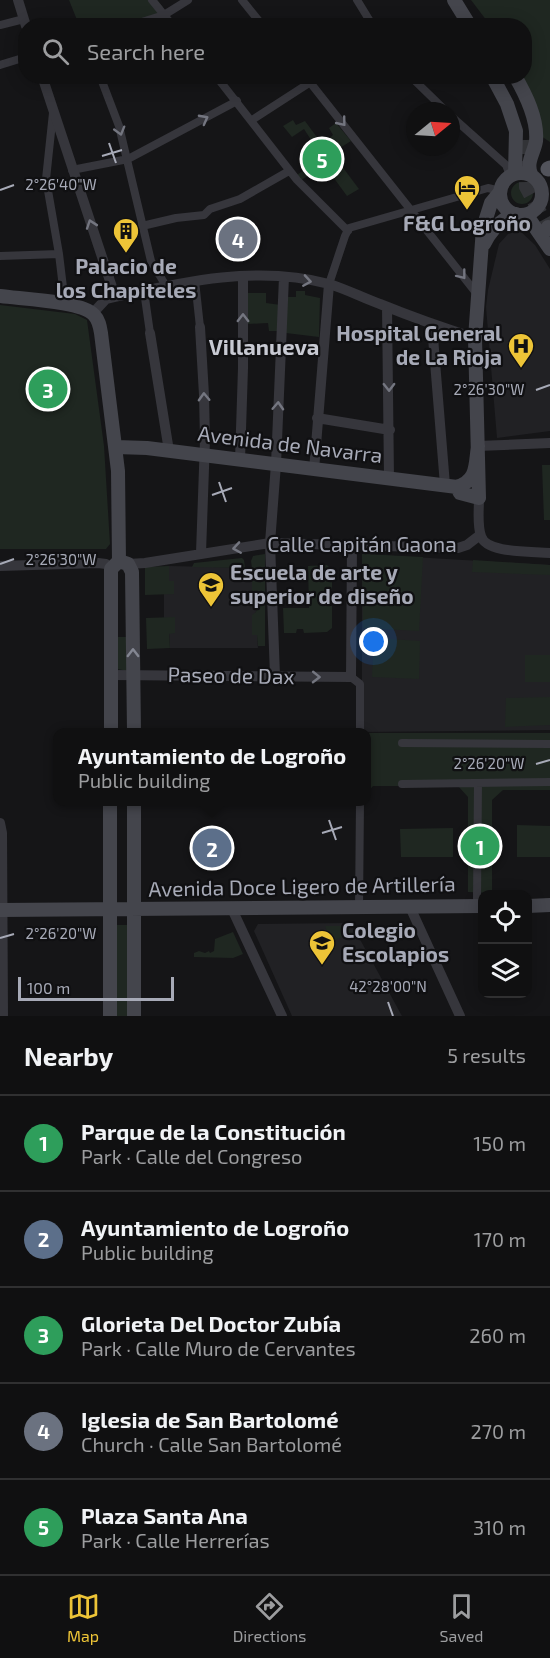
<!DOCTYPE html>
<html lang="en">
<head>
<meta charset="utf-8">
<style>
  :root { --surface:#101011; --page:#1e1e1f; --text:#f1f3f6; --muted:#9c9d9f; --line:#303031; --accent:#edc437 }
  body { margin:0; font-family:"Exo 2",sans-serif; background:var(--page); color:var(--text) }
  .controls { position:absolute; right:18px; bottom:18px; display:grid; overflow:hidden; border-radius:12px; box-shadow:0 3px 15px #0003 }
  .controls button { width:54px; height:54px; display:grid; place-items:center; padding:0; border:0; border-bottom:2px solid var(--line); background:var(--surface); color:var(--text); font:30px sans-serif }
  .compass { position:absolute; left:406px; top:102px; width:54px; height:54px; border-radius:50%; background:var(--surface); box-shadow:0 3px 15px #0003; rotate:72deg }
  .scale { position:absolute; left:18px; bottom:15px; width:156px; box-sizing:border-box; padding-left:6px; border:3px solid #a7aab7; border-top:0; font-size:16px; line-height:21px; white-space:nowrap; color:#a7aab7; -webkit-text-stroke:4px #101012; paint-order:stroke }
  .you { position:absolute; left:374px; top:642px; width:21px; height:21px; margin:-15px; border:4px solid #fff; border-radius:50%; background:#1a73e8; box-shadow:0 0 0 9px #1a73e833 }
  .badge { display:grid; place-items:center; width:39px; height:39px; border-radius:50%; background:var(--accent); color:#fff; font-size:20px; font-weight:700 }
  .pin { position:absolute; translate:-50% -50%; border:3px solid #fff; box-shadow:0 2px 6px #0006 }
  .popup { position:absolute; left:53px; top:728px; width:318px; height:78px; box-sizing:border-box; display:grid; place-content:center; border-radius:12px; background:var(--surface); filter:drop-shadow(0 2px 4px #0005); font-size:20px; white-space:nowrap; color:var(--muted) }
  .popup b { font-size:22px; color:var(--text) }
  .popup::after { content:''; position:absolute; left:50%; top:100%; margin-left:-12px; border:12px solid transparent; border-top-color:var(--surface) }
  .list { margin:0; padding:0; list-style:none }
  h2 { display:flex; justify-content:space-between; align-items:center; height:78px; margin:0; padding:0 24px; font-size:26px }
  h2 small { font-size:20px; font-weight:400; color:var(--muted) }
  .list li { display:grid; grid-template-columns:39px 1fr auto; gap:18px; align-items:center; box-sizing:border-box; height:96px; padding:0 24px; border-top:2px solid var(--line) }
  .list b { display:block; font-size:22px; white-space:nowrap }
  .list p { margin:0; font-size:20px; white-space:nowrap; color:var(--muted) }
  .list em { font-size:20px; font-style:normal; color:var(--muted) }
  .icon { flex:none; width:33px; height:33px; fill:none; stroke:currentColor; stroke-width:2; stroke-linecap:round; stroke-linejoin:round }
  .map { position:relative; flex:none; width:550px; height:1016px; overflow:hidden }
  .search { position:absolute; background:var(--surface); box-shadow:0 3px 15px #0003; left:18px; right:18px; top:18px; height:66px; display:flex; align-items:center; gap:15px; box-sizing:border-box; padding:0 21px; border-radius:24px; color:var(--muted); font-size:22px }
  .sheet { height:558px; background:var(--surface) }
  nav { display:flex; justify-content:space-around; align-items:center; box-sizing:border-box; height:84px; border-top:2px solid var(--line); background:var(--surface); font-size:16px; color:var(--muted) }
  nav a { display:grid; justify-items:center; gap:3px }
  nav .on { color:var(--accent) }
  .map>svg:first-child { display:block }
</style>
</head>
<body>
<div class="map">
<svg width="550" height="1016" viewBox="0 0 550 1016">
  <rect width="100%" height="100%" fill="#151517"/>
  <path fill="#212124" d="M519,230l16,15 15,24v162l-53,7 -11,-131 2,-17 11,-46 9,-10z
    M362,554l188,11v165l-188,2z
    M169,566l88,2v14h-4l2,21 2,6 -2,5 -2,21 4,-1 1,14h-88l-1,-15h6v-15h-11v-24h10l-5,-13z
    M351,923l51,93h-110l-38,-85 4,-7z"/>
  <path fill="#1f2721" d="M69,0h88l6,7 1,8 -21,10h-66h2z
    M471,0h79v142l-9,-6 -21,-59 4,-1v-50l-34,-1z
    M293,120l3,5 9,-4 17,23 11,-9 -4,-7 7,-5 15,18 -19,12 27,36 -12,7 -22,-30 -24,14 -4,-5 15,-11 -8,-11 11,-7 -11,-17 -12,8 -9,-11z
    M511 193a11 11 0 1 1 22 0a11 11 0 1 1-22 0Z
    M296,291h9v4l15,3 -1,39 -33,-4v-36h10z
    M246,293h20v10l15,2 -1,26h-11l-1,-8 -21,1z
    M0,305l75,9 12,6 17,126 6,98 -4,5h-106z
    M542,465h8v55h-6z
    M265,554v92h-7l-1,-11h-5v-20l4,-3 1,-5 -5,-5v-21h5v-12l-5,-1 -1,-7 2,-5z
    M362,554l61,3 -4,74 -56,-3z
    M242,558l2,2 1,8 -53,-1 2,-4z
    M473,560l77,5v10l-78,-3z
    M327,565l5,5v21h-10v15h10v22l-5,4 -23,1 -1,-4h-6l-1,4h-12l-1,-25h26l-1,-42z
    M169,566v15h5v13l-29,1v-28z
    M175,617v16l-6,1 1,14 -23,1 -1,-31z
    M117,637h13l-2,34 -11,-2z
    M374,638l46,3 -1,38 -47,-2z
    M525,655h25v27h-25z
    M550,697v28l-45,2 1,-29z
    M367,733h183v57h-47l-11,10v93l-24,-1v-95l-10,-11h-85l-6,7z
    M517,825l33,1v31h-33z
    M453,828v29h-52l-1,-28z
    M117,925h12l1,91h-14z
    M325,926h23l4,10 -10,1 -9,4 3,7 -2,1z
    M233,932l10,22 -10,4 -39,-1v-4l5,-2 6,2 4,-2 1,2 4,-2 1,-12z"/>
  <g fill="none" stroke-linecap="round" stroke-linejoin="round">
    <path stroke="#323337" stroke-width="14" stroke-dasharray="14 7" stroke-linecap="butt" d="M525,140l1,47 22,40"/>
    <path stroke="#36363c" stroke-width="8" d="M152,0l21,26
      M242,0l21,26
      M357,0l16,26
      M0,25l24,-6
      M129,26l35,-11 24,-15
      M0,65l26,-8
      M100,76l19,50 32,135 15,25
      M216,76l81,104 51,51
      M305,76l172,218
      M410,76l36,35
      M53,113l-7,66 13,75 6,50
      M451,116l55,49 4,10
      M252,120l68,-44
      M72,170l56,-11 109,-58
      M142,226l34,-8 28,-3 6,-6 30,-10 49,-28
      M0,256l59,-2
      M195,281l5,46
      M329,284l16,-48 4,-8 139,-40 12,3
      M144,291l6,42
      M351,677l9,7v48
      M402,743l148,1
      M402,784l148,-2
      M477,899l1,-116
      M359,908l1,-106"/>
    <path stroke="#36363c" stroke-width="10" d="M18,0l8,26
      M42,76l70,211 -6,12 -13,14
      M106,299c72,-16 150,-35 223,-15 17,5 34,14 51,20 32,13 63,24 95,34
      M387,307l2,171
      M432,325l13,160
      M200,327l4,68 1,45 -4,113
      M150,333l19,118
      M317,418l73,12
      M478,446l72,-3
      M240,460l3,-92v-92
      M314,470l15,-186
      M479,498c0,12 -2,27 2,38 5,18 52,15 69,17
      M128,564l17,-1 125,-20 188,5 9,-3 13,-10
      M0,566l98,-3 8,1 5,5
      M111,675l240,2 1,-132
      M275,676l-5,-133 6,-79 8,-187
      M0,823l2,10 1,183
      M410,907l50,109
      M232,909l50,107"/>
    <path stroke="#44454c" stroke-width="14" d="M454,0l16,26
      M492,76l15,28 9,27 -1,42
      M515,76c11,19 23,43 21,65 -2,12 -10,21 -5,33
      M500 194a21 21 0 1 1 42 0a21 21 0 1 1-42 0Z
      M524,215l6,5 20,29
      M548,227l2,2
      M484,244c7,-14 16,-25 32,-30
      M0,296c20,3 82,5 94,19 5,5 6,12 7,18l17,138 1,90
      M116,447l31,1 310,39c21,-7 18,-22 21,-41
      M457,487l3,6 19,5 -4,-160 8,-110 8,-25 9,-11
      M119,561l9,3 4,8 2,160
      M111,732v-163l8,-8
      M134,802v214
      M528,906l22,-1
      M0,910l482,-4
      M110,1016v-214"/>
    <path stroke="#52535b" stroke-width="15" d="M548,169l2,-1"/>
  </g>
  <defs><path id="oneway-chevron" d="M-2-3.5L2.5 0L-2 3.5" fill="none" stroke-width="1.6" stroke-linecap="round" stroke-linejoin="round" transform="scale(1.5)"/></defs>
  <g stroke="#747680">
    <use href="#oneway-chevron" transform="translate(204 119) rotate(-28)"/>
    <use href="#oneway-chevron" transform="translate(342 122) rotate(51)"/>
    <use href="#oneway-chevron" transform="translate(120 131) rotate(74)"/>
    <use href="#oneway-chevron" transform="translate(91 224) rotate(-109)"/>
    <use href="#oneway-chevron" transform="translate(462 275) rotate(52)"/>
    <use href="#oneway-chevron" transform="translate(307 281) rotate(9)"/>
    <use href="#oneway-chevron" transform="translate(243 318) rotate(-90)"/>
    <use href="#oneway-chevron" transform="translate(389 387) rotate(89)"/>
    <use href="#oneway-chevron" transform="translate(204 397) rotate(-92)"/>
    <use href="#oneway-chevron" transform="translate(278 406) rotate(-87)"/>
    <use href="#oneway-chevron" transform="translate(237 548) rotate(171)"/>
    <use href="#oneway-chevron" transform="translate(316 677) rotate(1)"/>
  </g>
  <use stroke="#848792" href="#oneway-chevron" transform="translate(133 653) rotate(-90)"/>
  <path fill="none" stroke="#a7aab7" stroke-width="2" d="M109,143l7,20M102,156l20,-6M0,190l14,-5M536,390l14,-5M219,482l7,20M212,495l20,-7M0,564l14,-5M536,764l14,-4M329,820l7,20M322,833l20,-6M0,938l14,-4M388,1002l5,14"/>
  <defs>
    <g id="hotel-pin" transform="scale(1.35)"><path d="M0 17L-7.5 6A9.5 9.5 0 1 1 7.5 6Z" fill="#edc437" stroke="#101012"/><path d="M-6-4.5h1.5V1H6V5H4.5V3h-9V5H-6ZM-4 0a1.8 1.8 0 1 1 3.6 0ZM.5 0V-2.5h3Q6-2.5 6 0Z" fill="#111"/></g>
    <g id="building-pin" transform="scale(1.35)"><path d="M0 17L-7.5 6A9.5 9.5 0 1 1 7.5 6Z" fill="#edc437" stroke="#101012"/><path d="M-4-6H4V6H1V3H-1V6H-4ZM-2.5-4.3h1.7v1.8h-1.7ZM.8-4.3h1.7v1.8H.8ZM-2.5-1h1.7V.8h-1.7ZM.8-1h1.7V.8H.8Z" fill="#111"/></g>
    <g id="hospital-pin" transform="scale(1.35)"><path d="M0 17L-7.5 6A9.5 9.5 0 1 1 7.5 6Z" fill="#edc437" stroke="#101012"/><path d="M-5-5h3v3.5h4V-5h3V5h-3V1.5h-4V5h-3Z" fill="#111"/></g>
    <g id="university-pin" transform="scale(1.35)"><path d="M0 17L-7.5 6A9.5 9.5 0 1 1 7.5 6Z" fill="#edc437" stroke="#101012"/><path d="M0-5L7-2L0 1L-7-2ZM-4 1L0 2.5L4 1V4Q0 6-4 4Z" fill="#111"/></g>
    <g id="school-pin" transform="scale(1.35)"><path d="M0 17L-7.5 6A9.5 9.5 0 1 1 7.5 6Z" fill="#edc437" stroke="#101012"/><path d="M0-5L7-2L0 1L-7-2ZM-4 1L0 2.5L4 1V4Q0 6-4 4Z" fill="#111"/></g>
  </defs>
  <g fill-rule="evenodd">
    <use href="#hotel-pin" x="467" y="188"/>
    <use href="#building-pin" x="126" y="231"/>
    <use href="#hospital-pin" x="521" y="346"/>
    <use href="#university-pin" x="211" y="585"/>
    <use href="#school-pin" x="322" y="943"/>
  </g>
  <g text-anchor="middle" stroke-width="4.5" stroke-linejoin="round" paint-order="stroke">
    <g font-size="21" font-weight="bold" fill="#a7aab7" stroke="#101012">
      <text x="467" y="231">F&amp;G Logroño</text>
      <text x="126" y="274">Palacio de<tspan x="126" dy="24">los Chapiteles</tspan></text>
      <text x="502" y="341" text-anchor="end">Hospital General<tspan x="502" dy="24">de La Rioja</tspan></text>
      <text x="230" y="580" text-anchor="start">Escuela de arte y<tspan x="230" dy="24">superior de diseño</tspan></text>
      <text x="342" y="938" text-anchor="start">Colegio<tspan x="342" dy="24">Escolapios</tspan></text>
    </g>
    <g font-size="21" fill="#a7aab7" stroke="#101012">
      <text transform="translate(290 445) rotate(7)" y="7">Avenida de Navarra</text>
      <text x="362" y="552">Calle Capitán Gaona</text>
      <text transform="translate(231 676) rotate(1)" y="7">Paseo de Dax</text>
      <text transform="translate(302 887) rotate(-1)" y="7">Avenida Doce Ligero de Artillería</text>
    </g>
    <g font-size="22" font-weight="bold" fill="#c8cad3" stroke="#101012">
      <text x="264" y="355">Villanueva</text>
    </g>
  </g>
  <g font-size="15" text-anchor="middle" fill="#a7aab7" stroke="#101012" stroke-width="4.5" stroke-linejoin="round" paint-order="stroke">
    <text x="61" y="190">2°26'40"W</text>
    <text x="489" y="395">2°26'30"W</text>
    <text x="61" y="565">2°26'30"W</text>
    <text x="489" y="769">2°26'20"W</text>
    <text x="61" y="939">2°26'20"W</text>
    <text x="388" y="992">42°28'00"N</text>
  </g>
</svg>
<div class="controls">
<button><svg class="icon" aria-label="locate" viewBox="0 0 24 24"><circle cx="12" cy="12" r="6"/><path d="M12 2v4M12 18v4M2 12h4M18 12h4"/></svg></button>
<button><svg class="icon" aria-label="layers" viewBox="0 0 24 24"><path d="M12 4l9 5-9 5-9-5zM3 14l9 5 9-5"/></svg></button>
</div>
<svg class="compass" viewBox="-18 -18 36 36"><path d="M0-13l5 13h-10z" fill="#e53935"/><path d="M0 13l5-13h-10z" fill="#9c9d9f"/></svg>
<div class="scale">100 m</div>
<div class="you"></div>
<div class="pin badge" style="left:480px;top:846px;background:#2e9e5b">1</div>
<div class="pin badge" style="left:212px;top:848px;background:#5c6f8a">2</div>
<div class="popup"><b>Ayuntamiento de Logroño</b>Public building</div>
<div class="pin badge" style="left:48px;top:389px;background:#2e9e5b">3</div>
<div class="pin badge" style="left:238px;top:239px;background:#6b7280">4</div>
<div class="pin badge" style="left:322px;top:159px;background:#2e9e5b">5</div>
<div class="search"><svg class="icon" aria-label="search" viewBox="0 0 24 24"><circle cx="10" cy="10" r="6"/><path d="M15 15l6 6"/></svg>Search here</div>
</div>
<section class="sheet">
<h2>Nearby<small>5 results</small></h2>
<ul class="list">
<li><span class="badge" style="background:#2e9e5b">1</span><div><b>Parque de la Constitución</b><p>Park · Calle del Congreso</p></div><em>150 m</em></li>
<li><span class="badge" style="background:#5c6f8a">2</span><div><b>Ayuntamiento de Logroño</b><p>Public building</p></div><em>170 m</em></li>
<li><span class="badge" style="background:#2e9e5b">3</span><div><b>Glorieta Del Doctor Zubía</b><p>Park · Calle Muro de Cervantes</p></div><em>260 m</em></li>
<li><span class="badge" style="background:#6b7280">4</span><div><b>Iglesia de San Bartolomé</b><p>Church · Calle San Bartolomé</p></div><em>270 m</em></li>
<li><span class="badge" style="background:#2e9e5b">5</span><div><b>Plaza Santa Ana</b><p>Park · Calle Herrerías</p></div><em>310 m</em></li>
</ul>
</section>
<nav>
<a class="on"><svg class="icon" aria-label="map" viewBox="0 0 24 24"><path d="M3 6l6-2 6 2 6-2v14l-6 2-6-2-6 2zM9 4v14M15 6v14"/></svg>Map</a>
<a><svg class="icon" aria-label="directions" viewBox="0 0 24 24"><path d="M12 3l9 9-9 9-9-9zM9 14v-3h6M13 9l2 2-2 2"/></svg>Directions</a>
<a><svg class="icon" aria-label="saved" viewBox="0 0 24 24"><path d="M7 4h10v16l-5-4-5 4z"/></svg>Saved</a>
</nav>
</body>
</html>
